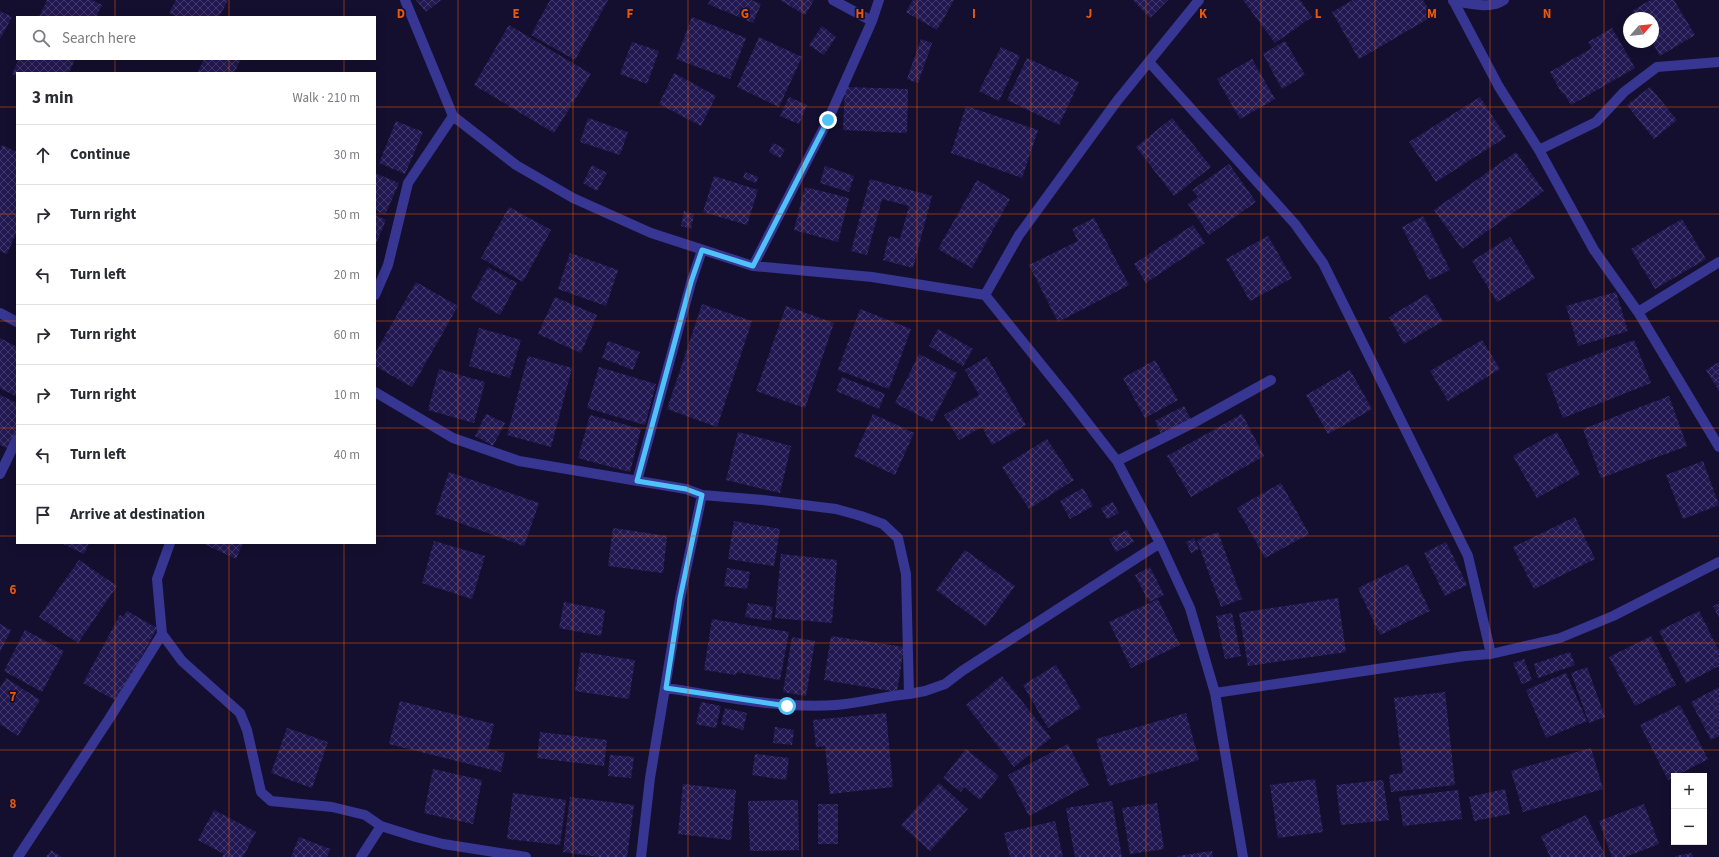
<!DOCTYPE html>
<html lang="en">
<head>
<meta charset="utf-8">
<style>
  :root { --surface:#fff; --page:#f2f2f3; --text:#2b2b33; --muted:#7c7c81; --line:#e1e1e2 }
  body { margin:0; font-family:"Source Sans 3",sans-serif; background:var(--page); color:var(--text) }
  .controls { position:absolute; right:12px; bottom:12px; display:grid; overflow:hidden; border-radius:0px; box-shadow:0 2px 10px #0003 }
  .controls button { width:36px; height:36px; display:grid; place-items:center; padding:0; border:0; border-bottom:1px solid var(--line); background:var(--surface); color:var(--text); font:20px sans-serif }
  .compass { position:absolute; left:1623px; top:12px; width:36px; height:36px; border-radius:50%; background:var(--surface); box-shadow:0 2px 10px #0003; rotate:62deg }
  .stop { position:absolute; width:12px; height:12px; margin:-9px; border:3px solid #4fc3f7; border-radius:50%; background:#fff }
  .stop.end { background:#4fc3f7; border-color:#fff; box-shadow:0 1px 4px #0008 }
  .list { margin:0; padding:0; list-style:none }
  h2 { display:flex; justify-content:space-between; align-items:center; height:52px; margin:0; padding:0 16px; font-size:17px }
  h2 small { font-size:13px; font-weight:400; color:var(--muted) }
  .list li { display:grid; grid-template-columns:26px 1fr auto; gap:12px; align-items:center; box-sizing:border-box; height:60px; padding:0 16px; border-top:1px solid var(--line) }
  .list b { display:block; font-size:15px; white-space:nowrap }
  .list em { font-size:13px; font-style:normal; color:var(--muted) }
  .icon { flex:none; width:22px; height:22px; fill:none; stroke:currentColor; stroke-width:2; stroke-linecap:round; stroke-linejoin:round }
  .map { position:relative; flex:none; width:1719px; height:857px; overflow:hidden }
  .search { position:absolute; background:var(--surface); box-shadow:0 2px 10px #0003; left:16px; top:16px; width:360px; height:44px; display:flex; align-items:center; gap:10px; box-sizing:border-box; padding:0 14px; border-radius:0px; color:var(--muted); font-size:15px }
  .panel { position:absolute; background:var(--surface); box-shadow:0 2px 10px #0003; left:16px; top:72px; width:360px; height:472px; border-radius:0px }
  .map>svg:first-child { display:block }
</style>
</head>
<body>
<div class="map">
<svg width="1719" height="857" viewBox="0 0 1719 857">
  <defs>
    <pattern id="building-cross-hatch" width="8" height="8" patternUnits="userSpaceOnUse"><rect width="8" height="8" fill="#231952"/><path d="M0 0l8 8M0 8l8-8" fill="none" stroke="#433a6c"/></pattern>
  </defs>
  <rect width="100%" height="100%" fill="#140f2f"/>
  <path fill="url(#building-cross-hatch)" d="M47,0h45l10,5 -6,12h-57z
    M176,0h52l-9,17h-41l-9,-4z
    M416,0h25l-15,12z
    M550,0h58l-33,60 -44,-25z
    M710,0h41l10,4 -8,19 -45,-19z
    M780,0h34l-9,15z
    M913,0h41l-17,30 -31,-18z
    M1133,0h35l-18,18z
    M1243,0h57l12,17 -37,26z
    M1353,0h70l10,16 -74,43 -27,-47z
    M1650,0h24l21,35 -35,21 -8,-14h1v-24h-16l-5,-7z
    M0,11l12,6 -12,22z
    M692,17l54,21 -16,41 -54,-20z
    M509,25l82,49 -37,59 -80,-48z
    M822,26l14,11 -12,18 -15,-10z
    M1612,28l23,40 -64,37 -8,-13 -1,2 -12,-22 42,-24 -4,-6z
    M759,37l43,20 -23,50 -42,-20z
    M921,39l11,4 -14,40 -11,-4z
    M1285,41l20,34 -23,14 -19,-35z
    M632,42l27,9 -12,33 -27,-10z
    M1001,47l19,9 -21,45 -20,-10z
    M1027,58l52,24 -20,43 -52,-25z
    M19,59h56l-6,14h-52v3l-5,-2z
    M204,59h37l-7,14h-37z
    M1252,59l23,40 -35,20 -23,-40z
    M674,73l42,23 -15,30 -42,-22z
    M845,87l63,2 -1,44 -64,-3z
    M1650,87l27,33 -23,19 -27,-34z
    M789,97l18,8 -8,19 -19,-8z
    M1480,97l26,40 -70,45 -27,-40z
    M966,106l72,24 -16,48 -71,-25z
    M588,118l40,14 -8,23 -40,-13z
    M1172,118l39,49 -37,29 -38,-49z
    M396,121l27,11 -18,42 -26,-11z
    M773,143l12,6 -5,9 -11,-6z
    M2,145l15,7v79l-10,23 -7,-3v-101z
    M1516,152l28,39 -82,58 -28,-39z
    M1229,164l27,38 -47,33 -21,-31 10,-7 -6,-7z
    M592,165l15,8 -10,18 -14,-8z
    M825,166l29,10 -5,16 -29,-9z
    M745,172l13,5 -2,6 -13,-5z
    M375,173l24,10 -14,32 -10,-5z
    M714,176l44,14 -11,35 -44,-13z
    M870,179l62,17 -19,72 -30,-8 6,-24 11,3 9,-33 -27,-7 -15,56 -16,-4z
    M977,180l33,19 -38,69 -34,-19z
    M805,187l44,11 -11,44 -44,-12z
    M509,207l42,23 -28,52 -42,-24z
    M684,211l10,3 -3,15 -10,-3z
    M375,215l11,5 -11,26z
    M1423,216l27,54 -21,10 -27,-53z
    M1094,218l35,67 -71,37 -29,-57 49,-24 -6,-12z
    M1682,219l24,40 -51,30 -24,-40z
    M1193,225l12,18 -59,40 -12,-19z
    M1268,236l24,42 -42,23 -24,-42z
    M1510,237l25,41 -38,24 -25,-41z
    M570,253l48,17 -12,36 -48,-17z
    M488,267l29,16 -17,32 -29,-17z
    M416,282l42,24 -46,81 -37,-21v-13z
    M1616,292l12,39 -50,15 -12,-40z
    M1427,294l16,27 -39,23 -15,-27z
    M555,297l42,18 -16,38 -43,-19z
    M702,304l50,17 -35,106 -50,-18z
    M786,306l48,17 -29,85 -49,-17z
    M860,309l51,20 -22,60 -51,-19z
    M479,328l42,12 -11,38 -41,-12z
    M938,329l35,20 -10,17 -34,-20z
    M0,338l17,9v50l-17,-9z
    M1482,340l18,29 -52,32 -18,-30z
    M1634,340l17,43 -88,35 -17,-44z
    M608,341l32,11 -7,18 -31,-12z
    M919,354l38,19 -25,49 -37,-19z
    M528,356l44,12 -21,79 -44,-12z
    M987,357l39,68 -34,20 -10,-18 -23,13 -15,-25 35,-20 -14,-25z
    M1155,360l23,40 -33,18 -22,-40z
    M1719,362v29l-13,-21z
    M599,367l57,17 -11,41 -58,-17z
    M439,369l46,13 -11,41 -46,-13z
    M1350,370l22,39 -44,25 -22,-39z
    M842,377l43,17 -6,15 -43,-18z
    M0,395l17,8v29l-8,17 -9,-4z
    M1669,396l18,50 -86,32 -18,-49z
    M1184,406l8,16 -30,14 -7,-15z
    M486,414l19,9 -12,23 -18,-10z
    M873,414l41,19 -19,42 -41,-19z
    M1242,414l22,42 -73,41 -24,-41z
    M590,415l51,14 -11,43 -52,-14z
    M738,432l53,14 -11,47 -54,-13z
    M1557,432l23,42 -43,24 -24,-42z
    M1047,439l27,41 -45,29 -27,-42z
    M1703,461l16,44 -36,14 -17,-44z
    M449,472l90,31 -15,43 -89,-32z
    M1281,483l28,51 -44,24 -28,-50z
    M1083,488l10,18 -23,13 -10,-18z
    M1113,502l6,11 -12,6 -6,-11z
    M1575,517l20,42 -61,30 -21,-42z
    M734,521l46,8 -6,37 -46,-7z
    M613,528l54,8 -4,37 -55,-7z
    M1127,530l7,12 -18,10 -7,-13z
    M1218,532l24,67 -21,8 -24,-67z
    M1194,538l5,11 -8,4 -5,-11z
    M434,541l51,15 -13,43 -50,-16z
    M1446,542l21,43 -22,11 -21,-43z
    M61,543h28l-5,11z
    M202,543h41l-7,16z
    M965,550l50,36 -29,40 -50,-36z
    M781,554l56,6 -5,63 -57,-5z
    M79,560l38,26 -39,57 -39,-26z
    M1408,564l22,47 -50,24 -22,-47z
    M1150,567l14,28 -15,7 -14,-27z
    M727,568l23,4 -3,17 -23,-3z
    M1338,598l8,54 -98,14 -9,-53z
    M1158,599l22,46 -49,23 -22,-46z
    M564,602l41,8 -4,26 -42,-8z
    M748,603l25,4 -2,14 -26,-4z
    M1719,603v15l-6,-12z
    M127,611l30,17 -40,73 -34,-18 37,-68 3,2z
    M1699,611l20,40v15l-33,17 -27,-52z
    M1232,613l9,43 -16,3 -9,-43z
    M712,619l77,13 -9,48 -43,-8 -1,3 -32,-5z
    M0,624l11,6 -11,22z
    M25,630l39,21 -22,41 -38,-21z
    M831,636l73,11 -7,45 -73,-12z
    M1651,636l25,49 -41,21 -26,-49z
    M792,637l23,4 -9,55 -23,-4z
    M581,652l54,8 -6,39 -54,-8z
    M1570,652l5,13 -37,13 -4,-14z
    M1524,659l8,21 -10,4 -9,-21z
    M1056,665l25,43 -33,20 -25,-43z
    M1587,667l18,50 -16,6 -18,-50z
    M1566,673l21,48 -41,17 -20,-48z
    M1002,676l49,62 -37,29 -48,-62z
    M6,678l34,22 -22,36 -18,-12v-36z
    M1719,687v49l-8,4 -20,-38z
    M1445,692l10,93 -64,7 -2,-17 14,-2 -9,-75z
    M400,701l94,23 -6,25 17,4 -4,19 -112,-28z
    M701,702l20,4 -5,22 -20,-4z
    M1680,705l28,54 -40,21 -28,-55z
    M725,708l22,5 -4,17 -22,-6z
    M886,713l7,74 -63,7 -5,-48 -9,1 -3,-27z
    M1186,713l13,47 -90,26 -13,-47z
    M775,727l19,3 -2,15 -19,-2z
    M287,728l41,14 -16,46 -41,-15z
    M540,732l67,8 -3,26 -67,-8z
    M1068,744l21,41 -60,31 -21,-41z
    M1591,748l12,41 -80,23 -12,-41z
    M966,749l33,27 -19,24 -16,-13 -3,5 -18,-14z
    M755,754l34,4 -3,22 -34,-5z
    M610,755l24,2 -3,21 -23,-2z
    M433,769l49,11 -9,44 -49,-11z
    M1315,779l8,53 -45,6 -8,-53z
    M1383,780l6,40 -48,5 -5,-40z
    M939,783l29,26 -38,42 -29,-26z
    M683,784l53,6 -5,50 -53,-6z
    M1505,789l5,25 -36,7 -5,-24z
    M1458,790l4,29 -59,7 -4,-29z
    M513,793l53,7 -6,45 -53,-6z
    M570,797l64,8 -7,52h-28l-36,-5z
    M798,800l1,50 -49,1 -2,-50z
    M1112,801l10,56h-47l-9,-49z
    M1157,803l7,46 -34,5 -8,-46z
    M818,804h20v40h-20z
    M1644,804l15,40 -34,13h-13l-13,-36z
    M214,810l42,22 -13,25h-21l2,-3 -26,-14z
    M1586,815l20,42h-56l-9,-21z
    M1055,821l8,36h-53l-6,-24z
    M299,837l31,12 -3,8h-36z
    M51,850l11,7h-16z
    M1212,851l1,6h-36v-1z
    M1692,853l1,4h-18v-1z"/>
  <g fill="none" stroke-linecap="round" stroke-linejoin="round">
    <path stroke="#373692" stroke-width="10" d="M405,0l48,116 63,49 57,33 78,35 102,33 119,11 113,18 84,104 48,62 43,82 30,65 25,85 28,164
      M833,0l39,21
      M1453,0l46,87 40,63 55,100 44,62 81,135
      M1453,1c16,2 37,9 51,-1
      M1149,62l146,162 28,39 145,293 23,98
      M1539,150l57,-28 28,-30 33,-25 62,-5
      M753,266l75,-146 44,-99 7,-21
      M375,295l13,-30 20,-82 45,-67
      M985,295l34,-60 98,-134 82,-101
      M1638,312l81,-50
      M0,313l17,9
      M375,392l78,46 66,23 167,28 16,6 61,5 73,9 25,7 22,8 15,14 8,36 3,120 16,-3 20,-7 17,-13 198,-128
      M1117,461l78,-39 76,-42
      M0,474l17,-35
      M637,481l54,-198 11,-33
      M170,543l-13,36 5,55 20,27 58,52 7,17 14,62 10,9 61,6 33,8 16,11 35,11 27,7 83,13
      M666,688c56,8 113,21 170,17 25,-2 49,-9 73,-11
      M1215,693l250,-37 26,-2 69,-16 53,-22 106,-54
      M18,857l91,-138 53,-85
      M361,857l20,-31
      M641,857l9,-79 30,-180 22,-103"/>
  </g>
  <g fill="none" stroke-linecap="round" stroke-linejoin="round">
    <path stroke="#4fc3f7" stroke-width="5" d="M787,706l-121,-18 14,-90 22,-103 -16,-6 -49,-8 54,-199 11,-32 51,16 75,-146"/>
  </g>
  <path fill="none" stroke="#e8590c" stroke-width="1" stroke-opacity="0.55" d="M115,0v17M229,0v17M344,0v17M458,0v857M573,0v857M688,0v857M802,0v857M917,0v857M1031,0v857M1146,0v857M1261,0v857M1375,0v857M1490,0v857M1604,0v857M115,59v14M229,59v14M344,59v14M0,107h17M375,107h1344M0,214h17M375,214h1344M0,321h17M375,321h1344M0,428h17M375,428h1344M0,536h17M375,536h1344M115,543v314M229,543v314M344,543v314M0,643h1719M0,750h1719"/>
  <g font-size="13" text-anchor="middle" font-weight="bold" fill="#e8590c" stroke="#140f2f" stroke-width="3.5" stroke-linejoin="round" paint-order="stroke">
    <text x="401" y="18">D</text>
    <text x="516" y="18">E</text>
    <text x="630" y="18">F</text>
    <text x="745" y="18">G</text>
    <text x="860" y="18">H</text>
    <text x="974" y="18">I</text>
    <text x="1089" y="18">J</text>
    <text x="1203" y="18">K</text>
    <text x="1318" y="18">L</text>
    <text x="1432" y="18">M</text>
    <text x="1547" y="18">N</text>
    <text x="13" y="594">6</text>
    <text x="13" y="701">7</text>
    <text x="13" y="808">8</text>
  </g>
</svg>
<div class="controls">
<button>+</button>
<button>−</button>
</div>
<svg class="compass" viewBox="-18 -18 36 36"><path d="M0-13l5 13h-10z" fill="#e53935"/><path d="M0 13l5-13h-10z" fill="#7c7c81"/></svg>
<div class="stop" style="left:787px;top:706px"></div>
<div class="stop end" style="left:828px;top:120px"></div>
<div class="search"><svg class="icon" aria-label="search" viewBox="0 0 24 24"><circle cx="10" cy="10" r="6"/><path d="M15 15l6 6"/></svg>Search here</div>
<section class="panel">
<h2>3 min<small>Walk · 210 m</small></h2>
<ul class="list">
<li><svg class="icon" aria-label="ahead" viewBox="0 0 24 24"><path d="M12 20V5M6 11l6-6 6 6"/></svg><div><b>Continue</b></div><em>30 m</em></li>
<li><svg class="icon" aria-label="right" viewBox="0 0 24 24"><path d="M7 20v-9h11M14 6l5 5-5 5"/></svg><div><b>Turn right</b></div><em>50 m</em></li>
<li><svg class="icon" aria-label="left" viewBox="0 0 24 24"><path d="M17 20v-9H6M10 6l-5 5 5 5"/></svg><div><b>Turn left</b></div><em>20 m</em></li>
<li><svg class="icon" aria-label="right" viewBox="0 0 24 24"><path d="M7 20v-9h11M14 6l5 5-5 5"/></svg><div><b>Turn right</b></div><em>60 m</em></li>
<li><svg class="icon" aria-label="right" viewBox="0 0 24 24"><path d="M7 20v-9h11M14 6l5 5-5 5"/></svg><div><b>Turn right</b></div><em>10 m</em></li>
<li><svg class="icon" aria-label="left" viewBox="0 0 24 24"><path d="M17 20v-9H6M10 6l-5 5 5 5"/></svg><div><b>Turn left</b></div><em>40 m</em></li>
<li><svg class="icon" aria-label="arrive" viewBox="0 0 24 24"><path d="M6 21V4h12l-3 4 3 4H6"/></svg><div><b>Arrive at destination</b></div></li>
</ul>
</section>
</div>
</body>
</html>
